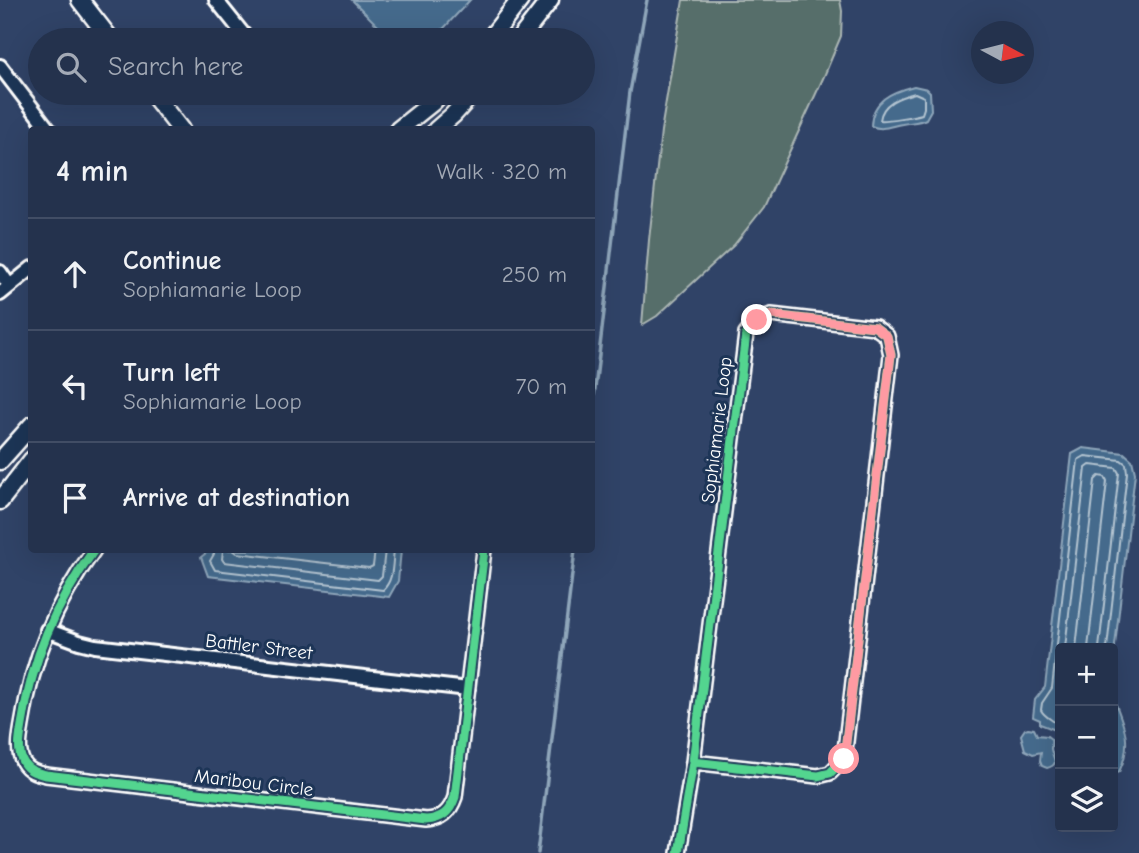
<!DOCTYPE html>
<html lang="en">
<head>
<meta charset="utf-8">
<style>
  :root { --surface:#24324d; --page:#303e57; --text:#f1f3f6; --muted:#a3aab6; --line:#414d65 }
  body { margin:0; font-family:"Comic Neue",sans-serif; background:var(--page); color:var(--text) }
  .controls { position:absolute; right:21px; bottom:21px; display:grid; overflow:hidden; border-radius:7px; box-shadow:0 7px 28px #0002 }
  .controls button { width:63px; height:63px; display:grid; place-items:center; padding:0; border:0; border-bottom:2px solid var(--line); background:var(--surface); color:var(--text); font:35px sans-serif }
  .compass { position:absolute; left:971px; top:21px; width:63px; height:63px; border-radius:50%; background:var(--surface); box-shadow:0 7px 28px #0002; rotate:97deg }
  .stop { position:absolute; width:21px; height:21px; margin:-16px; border:5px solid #ff9aa2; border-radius:50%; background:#fff }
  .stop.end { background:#ff9aa2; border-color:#fff; box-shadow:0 2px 7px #0008 }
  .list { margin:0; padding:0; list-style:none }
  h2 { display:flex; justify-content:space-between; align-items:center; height:91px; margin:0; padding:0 28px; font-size:30px }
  h2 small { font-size:23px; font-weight:400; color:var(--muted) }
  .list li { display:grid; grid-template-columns:46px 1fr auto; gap:21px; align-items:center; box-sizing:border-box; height:112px; padding:0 28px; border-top:2px solid var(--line) }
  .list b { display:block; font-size:26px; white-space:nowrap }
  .list p { margin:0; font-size:23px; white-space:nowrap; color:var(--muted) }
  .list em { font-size:23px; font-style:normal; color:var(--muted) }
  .icon { flex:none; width:38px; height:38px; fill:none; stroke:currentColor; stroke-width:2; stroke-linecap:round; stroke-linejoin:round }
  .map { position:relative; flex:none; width:1139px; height:853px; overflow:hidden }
  .search { position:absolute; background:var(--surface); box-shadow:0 7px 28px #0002; left:28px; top:28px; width:567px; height:77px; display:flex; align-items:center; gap:18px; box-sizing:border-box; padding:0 24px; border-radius:38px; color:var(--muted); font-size:26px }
  .panel { position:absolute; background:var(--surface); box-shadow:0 7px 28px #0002; left:28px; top:126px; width:567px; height:427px; border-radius:7px }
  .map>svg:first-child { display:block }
</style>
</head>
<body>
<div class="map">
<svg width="1139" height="853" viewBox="0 0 1139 853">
  <rect width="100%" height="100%" fill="#304367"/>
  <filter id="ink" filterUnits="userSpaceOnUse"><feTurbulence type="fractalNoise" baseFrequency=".0143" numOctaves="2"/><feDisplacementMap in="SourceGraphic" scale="14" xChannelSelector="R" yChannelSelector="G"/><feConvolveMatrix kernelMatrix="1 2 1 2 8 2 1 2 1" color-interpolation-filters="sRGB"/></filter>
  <g filter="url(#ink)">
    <path fill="#576e6a" stroke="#abb6b4" stroke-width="2" d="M683,0h157l2,11 -1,25 -16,38 -61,133 -30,38 -77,71 -15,9 7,-85 12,-109z"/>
    <path fill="#446b8c" stroke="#8fa6ba" stroke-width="2" d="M352,0h118l-37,40h-41z
      M914,86l13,3 3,3 1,18 -5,9c-8,4 -15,3 -24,5 -12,2 -19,7 -31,2 1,-26 20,-34 43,-40z
      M1083,448l41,5 8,7 3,13 -22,190v-15h-53v93l-7,-12 -13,-5v-4l-7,-3 2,-17 10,-13 27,-233z
      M210,550h191l-3,31 -9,16 -181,-21 -7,-19z
      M1113,697c11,28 20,46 6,75l-6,2z
      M1028,728l6,1 3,6 10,1 4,3c1,4 0,7 0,10 1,9 10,15 -4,19l-5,-2 -2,-5 1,-9 -8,2 -8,-4 -4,-15 4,-6z"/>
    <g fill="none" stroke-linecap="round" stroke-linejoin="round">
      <path stroke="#b4c4d1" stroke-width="2" d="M915,93l9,4v11l-2,6c-6,2 -37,7 -42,6 2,-17 19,-23 35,-27z
        M214,550v4l-4,7 5,9 168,20c11,-10 9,-26 11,-40
        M223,550l-1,9 2,3 154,18 4,-4 3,-26
        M233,550l4,3 132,15 4,-2 2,-16
        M1065,648l21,-180 4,-3 26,3 3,5 -20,175
        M1076,648l19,-168 4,-4 6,1 2,4 -19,167
        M1060,728c-5,-8 -15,-10 -19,-18l1,-7 10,-15 26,-228 7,-4 36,4 5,4 1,9 -20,175"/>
      <path stroke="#8fa6ba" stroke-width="3.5" d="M592,414l38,-322 17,-92
        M538,853l37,-303"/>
      <g stroke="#fff" stroke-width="18">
        <path id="street" d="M216,0l32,40
          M0,66l49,64
          M0,272l9,13
          M0,294l32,-26
          M94,550c-39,54 -62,109 -72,175 -2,12 -5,26 1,37 5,9 14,11 23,13l380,45c16,-1 24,-8 29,-23l29,-247
          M47,630l32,12 16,4 373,43
          M678,853l15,-91 53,-428 11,-14 14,-5 104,12 12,9 4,19 -47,404 -14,14 -12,3 -125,-14"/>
      </g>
      <g stroke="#fff" stroke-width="21">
        <path id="secondary" d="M80,0l31,40
          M489,40l31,-40
          M519,40l31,-40
          M152,93l29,37
          M398,130l35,-28 8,-9
          M436,130l17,-15 20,-22
          M0,461l32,-36
          M0,501l32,-41"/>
      </g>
      <use href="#street" stroke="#1d3557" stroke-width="12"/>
      <use href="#secondary" stroke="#1d3557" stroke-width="16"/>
      <g stroke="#1d3557" stroke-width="13">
        <path id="cycleway" d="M94,550c-39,54 -62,109 -72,175 -2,12 -5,26 1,37 5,9 14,11 23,13l380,45c16,-1 24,-8 29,-23l29,-247
          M678,853l15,-91 53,-428 11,-14 14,-5 104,12 12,9 4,19 -47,404 -14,14 -12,3 -125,-14"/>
      </g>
      <use href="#cycleway" stroke="#53d58f" stroke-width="9"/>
    </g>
  </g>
  <g fill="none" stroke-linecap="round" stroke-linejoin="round" filter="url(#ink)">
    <path stroke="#ff9aa2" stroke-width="9" d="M757,320l14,-5 104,12 12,9 4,19 -47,404"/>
  </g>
  <g text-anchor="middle" stroke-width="6" stroke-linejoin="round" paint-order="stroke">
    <g font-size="19" fill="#fff" stroke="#1d3557">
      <text transform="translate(716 430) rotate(-83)" y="7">Sophiamarie Loop</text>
      <text transform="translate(259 646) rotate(7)" y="7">Battler Street</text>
      <text transform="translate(254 782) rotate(7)" y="7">Maribou Circle</text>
    </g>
  </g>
</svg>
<div class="controls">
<button>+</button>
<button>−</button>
<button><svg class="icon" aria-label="layers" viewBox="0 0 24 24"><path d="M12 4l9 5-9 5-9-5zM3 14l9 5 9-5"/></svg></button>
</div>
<svg class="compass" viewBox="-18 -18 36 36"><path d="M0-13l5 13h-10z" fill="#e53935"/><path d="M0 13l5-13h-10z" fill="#a3aab6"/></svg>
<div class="stop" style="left:844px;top:759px"></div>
<div class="stop end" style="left:757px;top:320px"></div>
<div class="search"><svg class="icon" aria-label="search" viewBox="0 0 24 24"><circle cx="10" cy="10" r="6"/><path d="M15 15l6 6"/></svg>Search here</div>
<section class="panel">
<h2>4 min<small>Walk · 320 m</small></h2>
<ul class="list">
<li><svg class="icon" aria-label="ahead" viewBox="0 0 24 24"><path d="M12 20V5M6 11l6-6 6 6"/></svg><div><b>Continue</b><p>Sophiamarie Loop</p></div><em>250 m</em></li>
<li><svg class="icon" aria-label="left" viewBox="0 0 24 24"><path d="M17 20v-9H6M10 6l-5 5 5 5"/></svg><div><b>Turn left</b><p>Sophiamarie Loop</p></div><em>70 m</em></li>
<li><svg class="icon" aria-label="arrive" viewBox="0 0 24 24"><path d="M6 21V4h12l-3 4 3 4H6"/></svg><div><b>Arrive at destination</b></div></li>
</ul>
</section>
</div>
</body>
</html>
